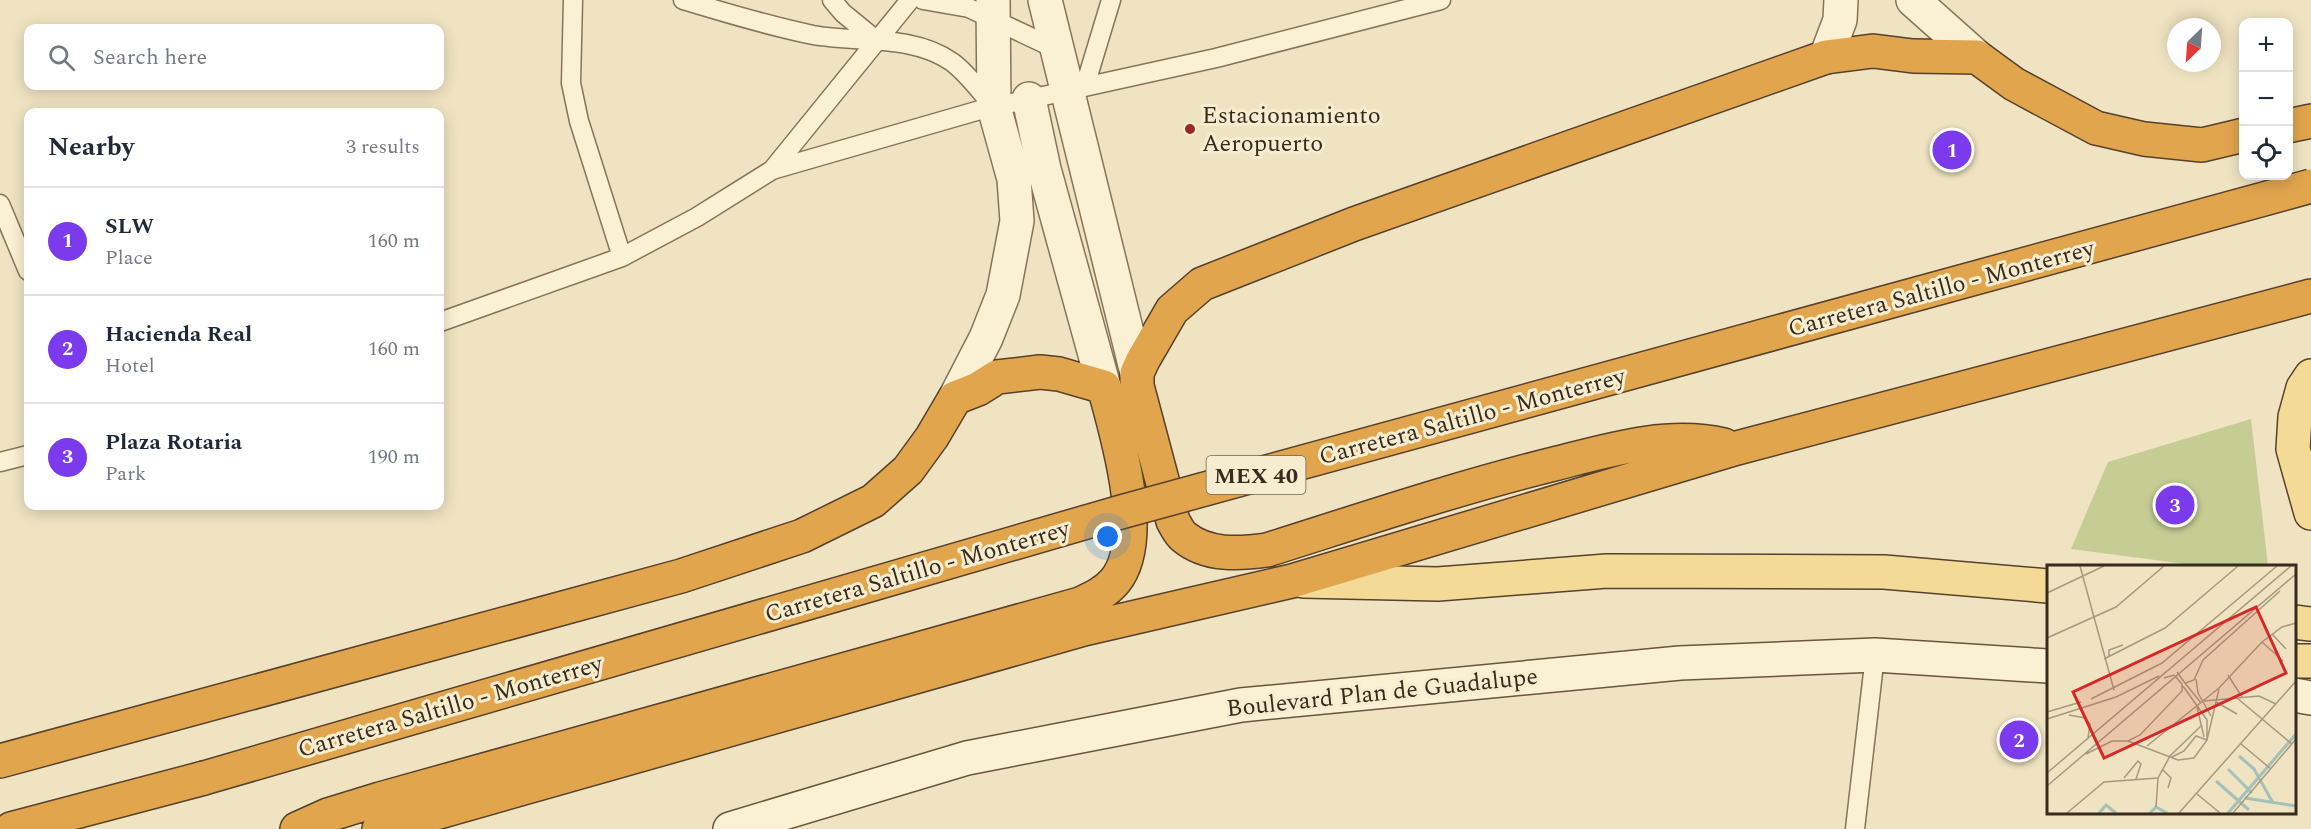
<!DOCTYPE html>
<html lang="en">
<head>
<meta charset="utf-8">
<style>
  :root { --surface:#fff; --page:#f6f6f7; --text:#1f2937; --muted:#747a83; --line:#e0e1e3; --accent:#7c3aed }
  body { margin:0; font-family:Spectral,serif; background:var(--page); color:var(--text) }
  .controls { position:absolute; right:18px; top:18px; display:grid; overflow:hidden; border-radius:12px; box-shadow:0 3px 15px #0003 }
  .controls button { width:54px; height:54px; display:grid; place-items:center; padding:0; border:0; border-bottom:2px solid var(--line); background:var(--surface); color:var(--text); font:30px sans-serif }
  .compass { position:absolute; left:2167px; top:18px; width:54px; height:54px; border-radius:50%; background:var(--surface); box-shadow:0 3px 15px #0003; rotate:205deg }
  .you { position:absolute; left:1108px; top:537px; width:21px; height:21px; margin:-15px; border:4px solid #fff; border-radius:50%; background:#1a73e8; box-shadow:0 0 0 9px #1a73e833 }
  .badge { display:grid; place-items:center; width:39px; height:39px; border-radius:50%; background:var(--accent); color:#fff; font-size:20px; font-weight:700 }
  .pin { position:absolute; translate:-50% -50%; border:3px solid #fff; box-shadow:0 2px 6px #0006 }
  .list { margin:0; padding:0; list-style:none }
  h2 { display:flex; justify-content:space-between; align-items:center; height:78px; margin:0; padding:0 24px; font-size:26px }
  h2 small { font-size:20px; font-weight:400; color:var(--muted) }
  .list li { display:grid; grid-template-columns:39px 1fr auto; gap:18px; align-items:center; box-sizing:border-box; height:108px; padding:0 24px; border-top:2px solid var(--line) }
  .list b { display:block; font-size:22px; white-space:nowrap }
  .list p { margin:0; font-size:20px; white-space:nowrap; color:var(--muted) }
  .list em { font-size:20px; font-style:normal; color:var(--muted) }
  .icon { flex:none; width:33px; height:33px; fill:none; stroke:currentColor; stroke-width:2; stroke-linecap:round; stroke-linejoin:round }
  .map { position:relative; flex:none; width:2311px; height:829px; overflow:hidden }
  .search { position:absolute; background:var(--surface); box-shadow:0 3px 15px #0003; left:24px; top:24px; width:420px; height:66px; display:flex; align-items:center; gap:15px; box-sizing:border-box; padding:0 21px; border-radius:12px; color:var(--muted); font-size:22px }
  .panel { position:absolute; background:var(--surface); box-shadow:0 3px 15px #0003; left:24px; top:108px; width:420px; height:402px; border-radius:12px }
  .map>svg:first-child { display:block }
</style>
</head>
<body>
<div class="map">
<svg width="2311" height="829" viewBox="0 0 2311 829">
  <rect width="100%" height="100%" fill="#efe3c1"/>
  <path fill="#c5cd94" d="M2251,419l17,147h-67l-130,-17 37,-87z"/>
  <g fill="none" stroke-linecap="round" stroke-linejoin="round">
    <g stroke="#897358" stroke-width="21">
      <path id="lane" d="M573,0l-2,83 8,38 43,136
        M683,0c43,13 86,26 130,35 45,8 99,-1 139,27 16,12 28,29 41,44
        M832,0l11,13 33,27
        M923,0l46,8 89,42
        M1085,86l26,-86
        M772,170l138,-170
        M0,204l28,67
        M440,322l182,-65 75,-40 75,-47 208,-60 236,-52 225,-58
        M0,462l28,-7
        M1855,829l20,-174"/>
    </g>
    <g stroke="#897358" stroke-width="36">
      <path id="street" d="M1045,0l92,373
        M1913,0l64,57
        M1826,57l14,-37 1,-20
        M1029,99l15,70 60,218
        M955,398l31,-60 17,-43 14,-74 -3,-42 -20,-72 -1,-107"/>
    </g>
    <g stroke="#6b543b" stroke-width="36">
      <path id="secondary" d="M2294,695l17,3
        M730,829l237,-71 274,-53 439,-42 195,-8 173,11"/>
    </g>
    <g stroke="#56412c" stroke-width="36">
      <path id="primary" d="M2311,376l-8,12 -8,29 -2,32 18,64
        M1303,581l135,3 169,-13 277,1 164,14
        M2294,622l17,2
        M2294,661h17"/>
    </g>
    <g stroke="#56412c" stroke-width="36">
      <path id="highway" d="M2288,126l23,-5
        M1724,445c-56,-13 -115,5 -170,19 -97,24 -192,56 -287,86 -28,4 -60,6 -83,-13 -5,-4 -8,-11 -11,-16l-36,-135v-13l6,-13 29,-50 30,-26 152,-60 472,-167 47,-6 40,5 64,1 37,27 82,44 48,11 58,6 42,-10
        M0,761l681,-185 121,-40 71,-35 35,-31 24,-33 23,-39 23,-9 19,-12 43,-5 19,2 45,13c13,47 45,153 11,194 -9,11 -22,17 -35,23l-700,195 -52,16 -31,14
        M11,829l193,-51
        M379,829l705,-200 208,-48 445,-133 574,-152"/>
    </g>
    <use href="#lane" stroke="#faf0d4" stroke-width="18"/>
    <use href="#street" stroke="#faf0d4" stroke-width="33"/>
    <use href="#secondary" stroke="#faf0d4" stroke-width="33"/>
    <use href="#primary" stroke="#f4da97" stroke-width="33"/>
    <use href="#highway" stroke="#e1a54e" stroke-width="33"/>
    <g stroke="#56412c" stroke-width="36" stroke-linecap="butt">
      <path id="highway-bridge" d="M204,778l917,-266 1190,-326"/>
    </g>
    <use href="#highway-bridge" stroke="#e1a54e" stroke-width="33"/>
  </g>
  <circle fill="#9a2926" stroke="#f6edd0" stroke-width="2" cx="1190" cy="129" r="6"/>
  <g text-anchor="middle" stroke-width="6" stroke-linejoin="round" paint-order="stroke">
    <rect fill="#f6edd0" stroke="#716553" stroke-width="1.5" x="1206.5" y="456" width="99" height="38" rx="4.5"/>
    <g font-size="22" font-weight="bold" fill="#382b1d">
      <text x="1256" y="483">MEX 40</text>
    </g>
    <g font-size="24" fill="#382b1d" stroke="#f6edd0" text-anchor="start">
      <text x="1202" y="123">Estacionamiento<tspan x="1202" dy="28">Aeropuerto</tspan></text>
    </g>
    <g font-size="24" fill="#382b1d" stroke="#f6edd0">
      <text transform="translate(1941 288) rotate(-15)" y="8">Carretera Saltillo - Monterrey</text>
      <text transform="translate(1472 416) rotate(-15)" y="8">Carretera Saltillo - Monterrey</text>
      <text transform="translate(917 571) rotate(-16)" y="8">Carretera Saltillo - Monterrey</text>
      <text transform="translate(1382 692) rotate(-6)" y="8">Boulevard Plan de Guadalupe</text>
      <text transform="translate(450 706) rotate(-16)" y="8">Carretera Saltillo - Monterrey</text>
    </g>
  </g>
  <g transform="translate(2047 565)">
    <rect width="249" height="249" fill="#efe3c1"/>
    <path fill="none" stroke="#a4c1b9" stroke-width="3" d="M192,191l15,13 19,34M181,204l24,24M169,216l33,29M198,233l51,8M52,248l7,-8 10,8M103,248l6,-6 11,6M181,248l68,-79"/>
    <path fill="none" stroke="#a6997f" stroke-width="1.5" d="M33,1l34,124M0,28l57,-27M225,69l14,15M0,73l69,-31 48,-41M215,77l20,-15 14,-4M62,92v-7l14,-5M57,94l61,-31 73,-62M130,107l8,11 9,-3 9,-20 77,-69M181,110l14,22M149,114l2,14 13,23M138,118l16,20M190,133l55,46M44,134l71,-36 115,-97M157,136l55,-5 17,8M169,137l21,12M150,142l7,30M0,147l34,-10M22,150l16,3 5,6 -2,14M0,154l69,-22 43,-21M81,176l50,19 16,-2 13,-18v-20l-24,-34M194,179l30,25M100,181l72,-58 43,-46 21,19M39,189l26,-13h16l12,-6 42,-44v-7l-8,-9 -10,3M125,192l12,-6 12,-15 11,4 12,-51M115,204l9,9 -3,10M0,208l244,-207M77,213l14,-17 3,3 -5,15M0,221l249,-212M150,229l23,19M109,242l2,-29M20,248l37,-31 54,-4 12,-22 32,-31M132,248l117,-132M186,248l63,-74"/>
    <path fill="#d62828" fill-opacity="0.15" stroke="#d62828" stroke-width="3" d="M209,42l30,66 -182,85 -31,-66z"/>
    <rect width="249" height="249" fill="none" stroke="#382b1d" stroke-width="3"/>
  </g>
</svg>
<div class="controls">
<button>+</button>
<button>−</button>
<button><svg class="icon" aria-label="locate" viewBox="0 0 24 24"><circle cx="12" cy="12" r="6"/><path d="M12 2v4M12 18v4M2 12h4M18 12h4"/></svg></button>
</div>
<svg class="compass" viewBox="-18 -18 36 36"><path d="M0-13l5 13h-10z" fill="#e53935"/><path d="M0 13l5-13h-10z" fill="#747a83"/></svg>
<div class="you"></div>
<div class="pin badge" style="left:1952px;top:150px">1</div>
<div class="pin badge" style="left:2019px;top:740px">2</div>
<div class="pin badge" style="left:2175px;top:505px">3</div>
<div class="search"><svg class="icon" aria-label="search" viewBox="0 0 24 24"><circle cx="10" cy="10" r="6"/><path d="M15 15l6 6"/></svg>Search here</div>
<section class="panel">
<h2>Nearby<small>3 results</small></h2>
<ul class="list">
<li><span class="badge">1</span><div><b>SLW</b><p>Place</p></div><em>160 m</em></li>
<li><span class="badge">2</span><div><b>Hacienda Real</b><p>Hotel</p></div><em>160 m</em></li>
<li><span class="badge">3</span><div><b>Plaza Rotaria</b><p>Park</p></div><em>190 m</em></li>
</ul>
</section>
</div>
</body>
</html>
